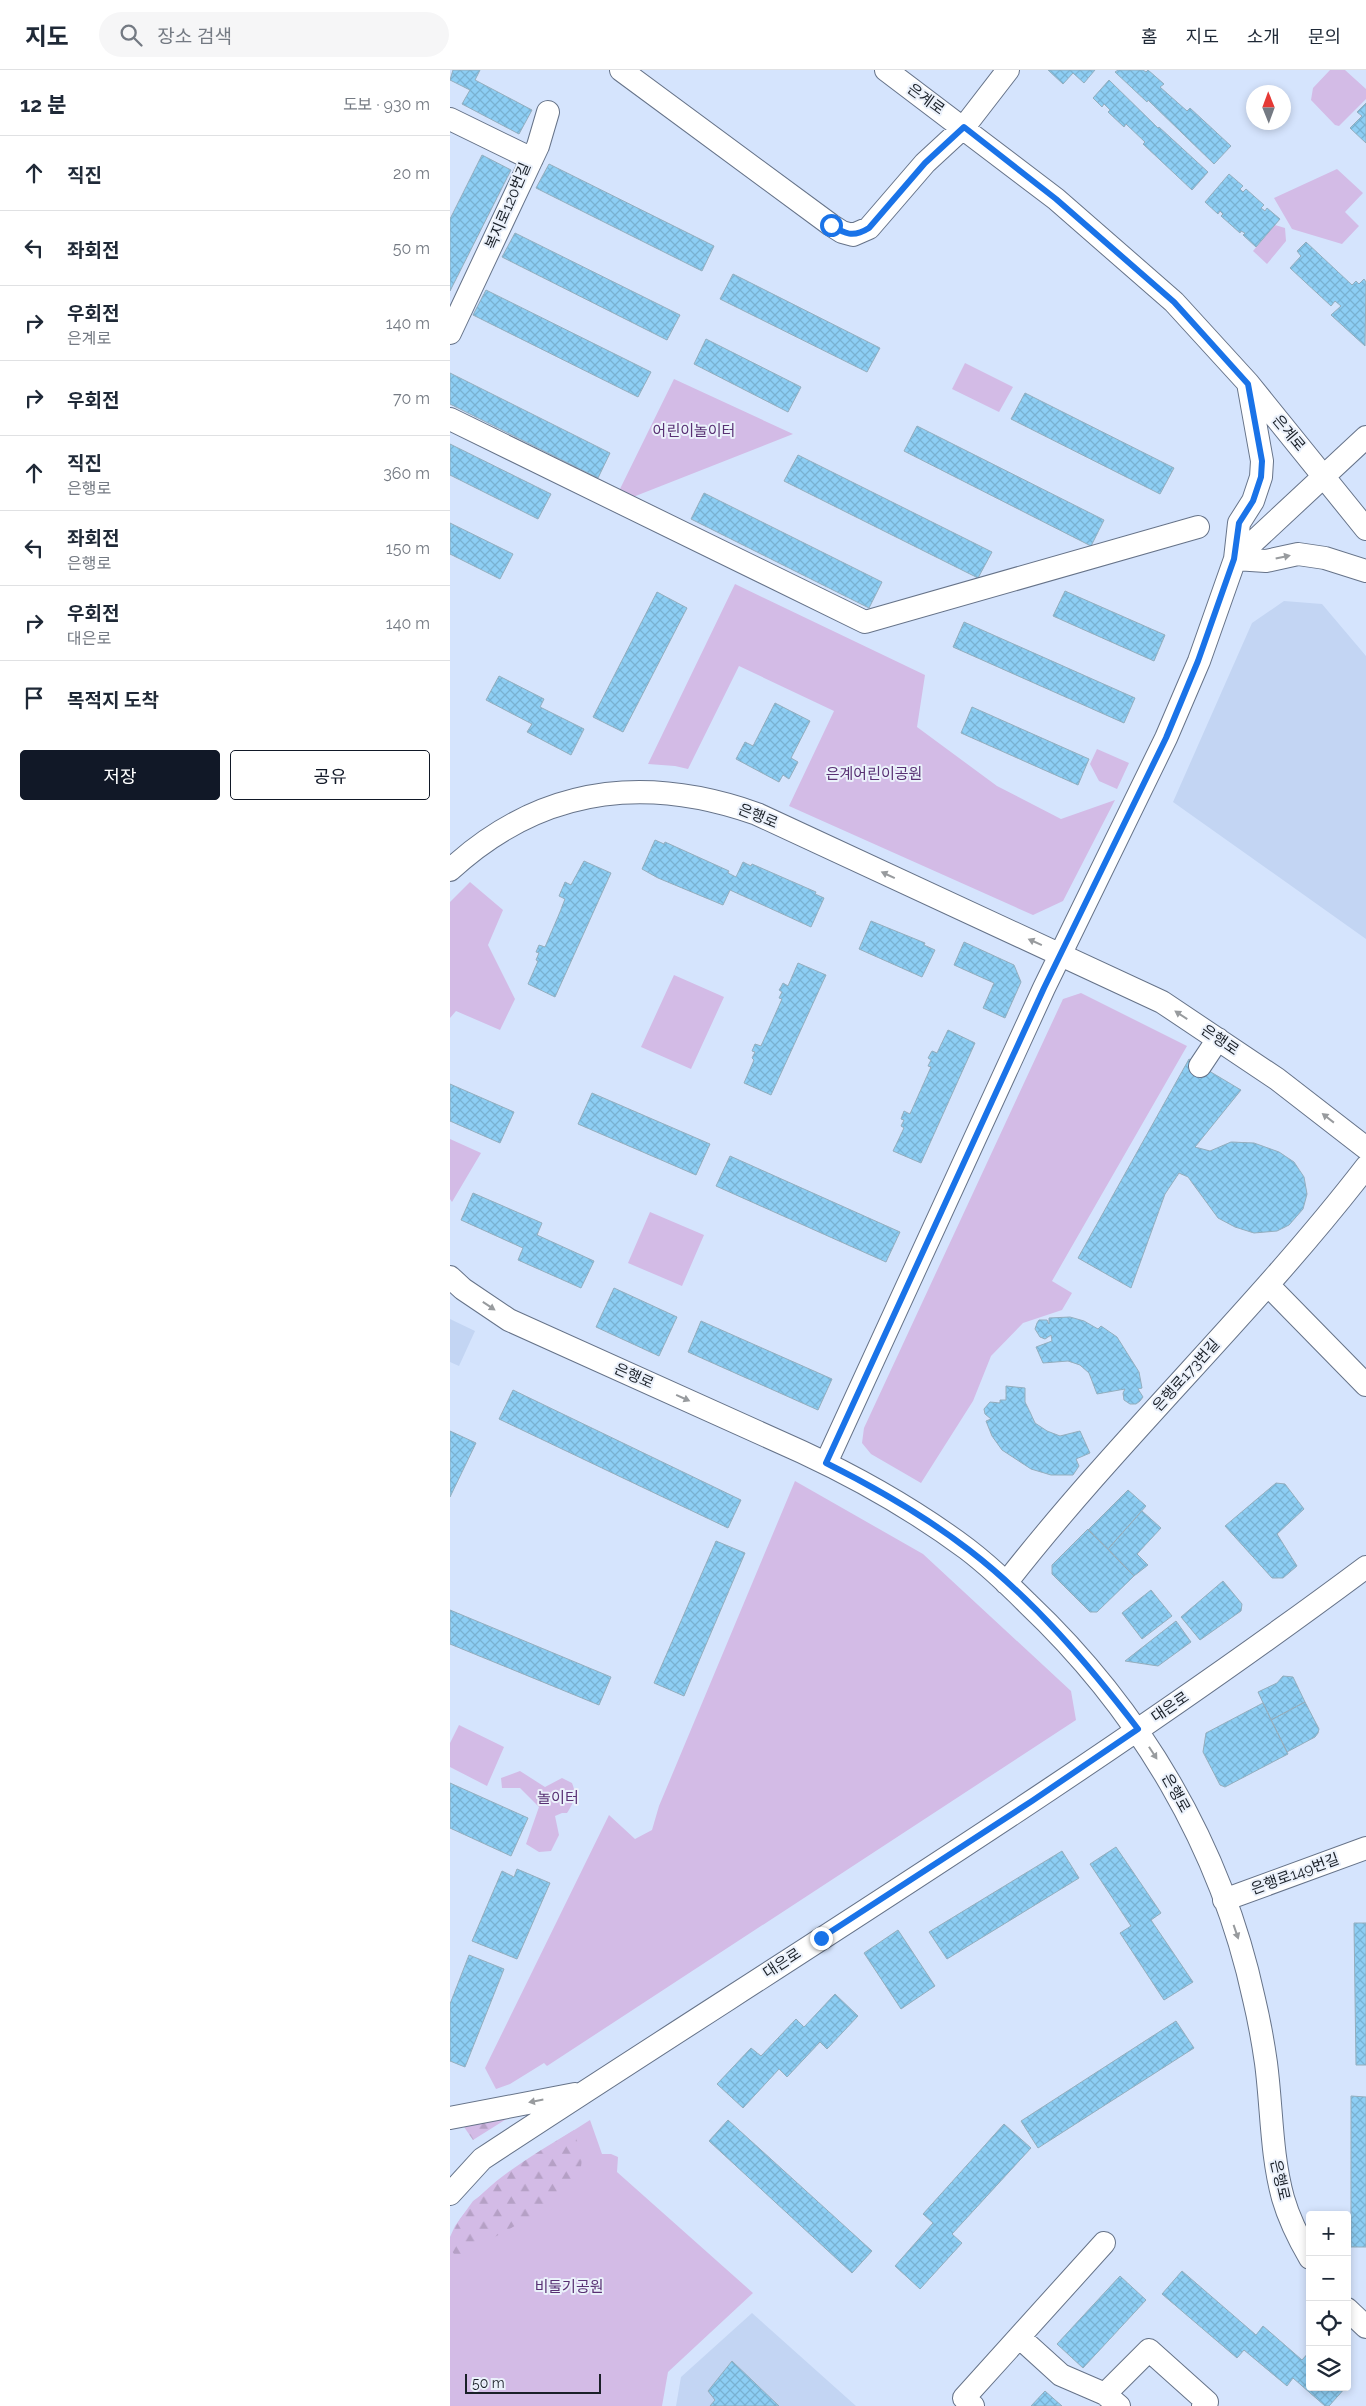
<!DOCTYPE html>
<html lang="ko">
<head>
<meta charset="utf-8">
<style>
  :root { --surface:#fff; --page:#f6f6f7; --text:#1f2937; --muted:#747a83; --line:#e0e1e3; --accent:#111827 }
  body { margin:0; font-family:Raleway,"Noto Sans KR",sans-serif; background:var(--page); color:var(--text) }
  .controls { position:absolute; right:15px; bottom:15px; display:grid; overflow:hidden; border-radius:5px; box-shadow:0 2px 8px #0003 }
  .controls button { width:45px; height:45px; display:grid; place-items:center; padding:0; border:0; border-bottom:1px solid var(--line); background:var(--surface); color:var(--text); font:25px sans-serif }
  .compass { position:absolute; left:796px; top:15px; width:45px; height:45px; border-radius:50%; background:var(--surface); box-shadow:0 2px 8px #0003; rotate:359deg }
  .scale { position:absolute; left:15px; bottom:12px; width:136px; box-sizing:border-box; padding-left:5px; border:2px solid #1a2028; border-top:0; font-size:14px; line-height:18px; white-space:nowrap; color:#1a2028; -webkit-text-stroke:4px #ebf1fb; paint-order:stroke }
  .stop { position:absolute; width:15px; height:15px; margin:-11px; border:4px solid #1a73e8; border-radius:50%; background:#fff }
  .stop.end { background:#1a73e8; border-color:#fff; box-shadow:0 1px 5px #0008 }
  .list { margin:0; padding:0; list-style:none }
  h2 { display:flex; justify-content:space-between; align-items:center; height:65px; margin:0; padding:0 20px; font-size:21px }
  h2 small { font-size:16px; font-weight:400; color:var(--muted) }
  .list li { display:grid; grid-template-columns:32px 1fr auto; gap:15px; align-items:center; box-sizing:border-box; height:75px; padding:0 20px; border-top:1px solid var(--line) }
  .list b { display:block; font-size:19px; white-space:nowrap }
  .list p { margin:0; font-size:16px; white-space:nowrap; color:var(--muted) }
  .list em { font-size:16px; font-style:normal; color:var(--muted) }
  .actions { display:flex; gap:10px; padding:15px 20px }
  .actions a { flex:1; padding:11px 0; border:1px solid var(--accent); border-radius:5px; text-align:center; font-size:18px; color:var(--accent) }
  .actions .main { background:var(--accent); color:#fff }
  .icon { flex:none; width:28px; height:28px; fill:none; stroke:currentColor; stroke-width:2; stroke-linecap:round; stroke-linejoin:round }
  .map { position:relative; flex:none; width:916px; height:2336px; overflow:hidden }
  header { display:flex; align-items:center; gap:30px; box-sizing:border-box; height:70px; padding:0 25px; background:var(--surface); border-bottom:1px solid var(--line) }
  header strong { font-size:24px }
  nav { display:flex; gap:28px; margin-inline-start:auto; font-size:18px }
  .search { width:350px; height:45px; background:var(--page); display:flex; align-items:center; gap:12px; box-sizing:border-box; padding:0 18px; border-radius:28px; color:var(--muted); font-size:19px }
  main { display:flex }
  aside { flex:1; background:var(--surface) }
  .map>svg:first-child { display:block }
</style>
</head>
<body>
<header>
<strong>지도</strong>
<div class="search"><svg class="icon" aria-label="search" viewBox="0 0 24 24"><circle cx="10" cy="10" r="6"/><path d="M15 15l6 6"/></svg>장소 검색</div>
<nav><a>홈</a><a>지도</a><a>소개</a><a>문의</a></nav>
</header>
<main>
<aside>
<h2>12 분<small>도보 · 930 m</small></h2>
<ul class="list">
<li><svg class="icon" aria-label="ahead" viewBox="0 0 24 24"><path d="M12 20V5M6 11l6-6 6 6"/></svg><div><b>직진</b></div><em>20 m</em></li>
<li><svg class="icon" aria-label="left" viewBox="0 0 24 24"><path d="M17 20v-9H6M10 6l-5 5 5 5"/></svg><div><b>좌회전</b></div><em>50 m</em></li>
<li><svg class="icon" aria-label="right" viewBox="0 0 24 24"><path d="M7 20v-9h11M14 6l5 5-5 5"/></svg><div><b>우회전</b><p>은계로</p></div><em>140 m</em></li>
<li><svg class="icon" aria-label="right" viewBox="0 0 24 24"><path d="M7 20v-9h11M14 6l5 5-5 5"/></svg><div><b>우회전</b></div><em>70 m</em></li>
<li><svg class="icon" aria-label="ahead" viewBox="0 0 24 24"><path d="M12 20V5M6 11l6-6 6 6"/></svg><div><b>직진</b><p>은행로</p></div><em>360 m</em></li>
<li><svg class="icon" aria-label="left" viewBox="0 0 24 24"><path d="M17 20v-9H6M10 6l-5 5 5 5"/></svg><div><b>좌회전</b><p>은행로</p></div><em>150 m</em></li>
<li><svg class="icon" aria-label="right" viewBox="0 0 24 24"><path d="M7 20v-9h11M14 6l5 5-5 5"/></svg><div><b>우회전</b><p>대은로</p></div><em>140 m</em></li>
<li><svg class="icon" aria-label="arrive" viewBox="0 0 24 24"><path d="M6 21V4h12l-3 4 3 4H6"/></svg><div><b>목적지 도착</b></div></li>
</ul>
<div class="actions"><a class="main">저장</a><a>공유</a></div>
</aside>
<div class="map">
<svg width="916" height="2336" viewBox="0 0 916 2336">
  <defs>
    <pattern id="forest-firs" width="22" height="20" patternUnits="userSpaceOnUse" patternTransform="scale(1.25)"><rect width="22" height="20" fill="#d3bbe6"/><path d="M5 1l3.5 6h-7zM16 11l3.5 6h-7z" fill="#b5a0c5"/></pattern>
    <pattern id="building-cross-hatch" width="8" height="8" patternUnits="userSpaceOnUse" patternTransform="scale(1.25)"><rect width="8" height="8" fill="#8dcef4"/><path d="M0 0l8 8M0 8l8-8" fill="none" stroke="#79b1d1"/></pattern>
  </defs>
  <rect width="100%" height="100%" fill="#d5e4fd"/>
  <path fill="#c3d5f3" d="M834,531l38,3 44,52v283l-193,-137 79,-179z
    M0,1249l25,12 -16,35 -9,-4z
    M302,2243l104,93h-180l5,-29z"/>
  <path fill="#d3bbe6" d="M880,0h15l21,19v10l-27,27 -4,-1 -24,-25 2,-12z
    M887,99l26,24 -18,19 14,14 -17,18 -50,-15 -18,-31z
    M825,155l10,3 1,13 -19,23 -14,-13z
    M515,293l48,24 -14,25 -47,-23z
    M224,309l119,55 -160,63 -14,-6z
    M285,514l190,91 -8,52 80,59 64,33 54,-19 -52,101 -30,14 -244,-109 45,-95 -95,-45 -51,103 -13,-3 -27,-2z
    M647,679l32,14 -12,26 -18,-8 -9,-17z
    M20,812l33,28 -15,35 27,54 -15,31 -44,-19 -6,7v-116z
    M224,905l50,22 -33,72 -50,-22z
    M631,923l106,53 -135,235 20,12 -10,17 -39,13 -32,33 -18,45 -52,82 -50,-29 -9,-11 2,-15 199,-429z
    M0,1069l31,14 -29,49 -2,-3z
    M200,1142l54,23 -22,51 -54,-23z
    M345,1411l128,73 148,137 5,29 -529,346 -3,-3 -34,21 -14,5 -11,-21 124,-253 26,24 17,-9 7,-24z
    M9,1655l45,22 -17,39 -37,-19v-24z
    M70,1701l25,16 17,-9 10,5c5,12 2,19 -5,30h-5l-7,3 4,19 -8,16 -12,1 -13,-8 13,-37 -19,-19h-18l-1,-10z
    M140,2050l12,34h9l7,3 -1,15 136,121 -85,79 -6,34h-212v-169l5,-11 18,-25 70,-51z"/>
  <path fill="url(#forest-firs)" d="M80,2034l-57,36 -11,-16z
    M124,2060l8,29 -2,15 -5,12 -23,23 -23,9 -45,25 -22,20c-4,-5 -10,-10 -12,-16 0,-9 5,-20 10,-28 29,-40 72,-63 114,-89z"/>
  <path fill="url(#building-cross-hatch)" stroke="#94aebe" d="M3,0h27l-5,10 57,30 -13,24 -57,-30 8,-14 -20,-10z
    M598,0h47l-11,13 -11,-10 -10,11z
    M668,0h25l3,2 2,-2 16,14 -4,3 27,24 3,-3 41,38 -17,18 -66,-64 -1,2 -32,-30z
    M659,10l49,48 1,-1 49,45 -16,18 -49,-46 2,-2 -19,-18 -2,3 -16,-15 2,-2 -6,-6 -2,3 -9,-9z
    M916,33v40l-16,-15 12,-12 -5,-4z
    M32,85l29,15 -61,121v-72z
    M99,94l165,82 -12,25 -166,-83z
    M779,104l14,12 -3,3 3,3 3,-3 18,16 -3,3 4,3 2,-3 13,11 -24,28 -13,-12 2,-2 -4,-2 -1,2 -19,-17 2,-2 -3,-3 -2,3 -13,-12z
    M65,163l165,82 -13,25 -165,-83z
    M856,172l46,43 4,-4 3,3 5,-5 2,3 -1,64 -34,-31 10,-9 -6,-5 -4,5 -41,-38 11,-12 -4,-5z
    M283,204l147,74 -13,24 -147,-73z
    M36,220l165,82 -13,25 -165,-82z
    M256,269l95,48 -13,25 -94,-48z
    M0,303l160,80 -12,25 -148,-74z
    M575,323l149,75 -14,26 -149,-75z
    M467,356l187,94 -13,26 -187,-95z
    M0,374l101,50 -13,25 -88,-44z
    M348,385l194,97 -14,26 -194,-97z
    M254,423l178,89 -13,26 -178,-89z
    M0,453l63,31 -13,25 -50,-25z
    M615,521l100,44 -11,26 -101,-45z
    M207,522l30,16 -64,124 -30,-15z
    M514,552l171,76 -11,25 -171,-76z
    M49,606l45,23 -4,8 44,22 -13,26 -44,-23 5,-8 -46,-24z
    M325,633l35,18 -19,37 7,4 -9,17 -6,-4 -4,7 -43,-23 9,-17 8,4z
    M522,637l117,52 -11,26 -117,-52z
    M205,770l9,4 1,-2 64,29 -1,2 8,4 7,-15 8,4 1,-2 64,28 -1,2 9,4 -13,29 -81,-37 -7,15 -65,-27 -16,-9z
    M134,791l27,12 -56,124 -27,-13 10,-23 -2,-1 3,-7 -3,-1 3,-7 6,2 15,-35 5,-13 -6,-3 6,-14 6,3z
    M421,851l54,22 -1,2 11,5 -13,27 -63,-28z
    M514,872l50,23 7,17 -16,36 -22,-10 11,-25 -40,-18z
    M348,893l28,12 -55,120 -27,-12 10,-23 -2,-2 3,-6 -3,-1 3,-7 6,2 21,-47 -3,-1 3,-6 -3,-2 2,-3 2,-4 5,3z
    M498,960l27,13 -54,120 -28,-12 11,-23 -3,-2 3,-6 -3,-1 3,-8 6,3 21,-47 -3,-1 3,-6 -3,-2 4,-7 5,2z
    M739,989l52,31 -46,57 15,4 21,-9 23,1 25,9 15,10 10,15 3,17 -4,15 -14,16 -12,6 -23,2 -19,-6 -17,-9 -30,-41 -9,-4 -14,21 -34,94 -53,-30z
    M0,1014l64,28 -14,31 -50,-22z
    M142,1023l118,51 -14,31 -118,-51z
    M280,1086l170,76 -14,30 -170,-76z
    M23,1123l69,30 -5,12 57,26 -13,27 -63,-28 5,-12 -62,-28z
    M164,1218l63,29 -18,39 -63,-29z
    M620,1247l14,4 14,8 3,-3 16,11 22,35 3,16 -4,1 5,8 -3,4 -4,3h-6l-6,-4 -1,-7 2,-4 -28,5 -8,-21 -9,-8 -12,-4 -25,2 -7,-16 16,-6 -1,-6 -6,4 -5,-2 -5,-8 2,-6 2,-3h8l2,4v-6z
    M251,1251l131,58 -14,31 -130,-58z
    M556,1316l19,2v14l5,10 5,11 12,8 13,5 20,-5 10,22 -14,6 3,7 -6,9h-22l-20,-6 -29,-19 -10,-14 -6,-15 5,-2 -6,-5 -1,-5 6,-7 10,1v-3h6z
    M63,1320l228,110 -13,28 -229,-109z
    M0,1361l26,12 -26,54z
    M826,1413l9,1 19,25 -27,25 20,32 -14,12h-11l-47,-52z
    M678,1420l18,16 -38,43 -20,-19z
    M692,1441l19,17 -24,26 11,11 -14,11 -26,-27z
    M638,1459l46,47 -37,36h-7l-38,-38v-9z
    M266,1471l29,12 -61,143 -30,-13z
    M773,1511l19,23 -1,7 -41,29 -19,-23z
    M701,1520l21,26 -30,23 -20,-26z
    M0,1540l161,67 -12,28 -149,-61z
    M726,1551l15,21 -33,24 -33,-5z
    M833,1606l10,1 12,25 -34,18 -13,-28 19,-9z
    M855,1632l14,27 -1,4 -3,4 -28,15 -16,-32z
    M813,1633l25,51 -63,33 -5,-2 -17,-33 3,-19z
    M0,1713l78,35 -17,38 -61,-28z
    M666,1777l45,66 -10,7 42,62 -29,18 -44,-67 11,-7 -41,-62z
    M612,1781l17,27 -132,81 -18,-27z
    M67,1799l33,14 -33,76 -45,-18 30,-70 12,6z
    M904,1853h12v142h-10z
    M448,1860l37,56 -34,23 -37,-56z
    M19,1885l35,14 -39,98 -15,-6v-57z
    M385,1924l23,22 -31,33 -7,-7 -33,35 -8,-8 -36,39 -26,-24 34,-36 10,8 35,-37 8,8z
    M726,1951l18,27 -156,100 -17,-27z
    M901,2026l15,1v150h-15z
    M278,2050l144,131 -20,22 -143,-132z
    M554,2054l27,24 -79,86 10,9 -42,46 -25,-23 38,-43 -10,-9z
    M732,2201l74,64 7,-9 39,34 8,-9v36h36l-17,19h-4l-32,-28 -6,8 -43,-36 -7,8 -75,-64z
    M670,2206l26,24 -63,68 -26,-24z
    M282,2291l47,45h-69l5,-6 -7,-9z
    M595,2321l17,15h-31z"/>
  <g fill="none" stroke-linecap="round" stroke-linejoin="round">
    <g stroke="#667389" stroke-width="24">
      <path id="minor" d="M171,0l210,155 11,7 11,3 16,-7 56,-65 39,-36 44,-57
        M436,0l170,129 118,103 74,81 118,146
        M0,49l82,40
        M0,263l88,-187 10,-34
        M0,349l415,203 333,-95
        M785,489l131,-122
        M785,489l31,2 32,-7 27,4 41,13
        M0,800c90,-83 194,-96 307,-56l405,188 115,77 89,69
        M750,996l18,-27
        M0,1207l13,12 46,31 293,132c58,27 114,59 165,97 21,16 41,35 60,54 113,107 194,243 227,396 5,21 9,43 12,64 6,46 5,91 17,135 6,21 16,41 27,60
        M818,1215l98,100
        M376,1393l218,-475 122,-250 33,-77 36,-102 4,-36 14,-22 8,-24 1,-16 -14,-78
        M556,1513c113,-145 248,-271 360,-416
        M774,1830l142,-52
        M0,2048l125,-24
        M0,2124l32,-35c296,-195 600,-380 884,-592
        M897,2239l19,18
        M569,2267l42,38 44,19 14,12
        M655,2324l44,-44 58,52 -4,4
        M523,2336l-9,-8 140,-155"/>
    </g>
    <use href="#minor" stroke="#fff" stroke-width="22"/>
  </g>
  <defs><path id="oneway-solid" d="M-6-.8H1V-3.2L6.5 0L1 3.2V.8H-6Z" transform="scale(1.25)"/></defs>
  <g fill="#989b9e">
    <use href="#oneway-solid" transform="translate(833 487) rotate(-12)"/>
    <use href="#oneway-solid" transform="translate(438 805) rotate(-155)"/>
    <use href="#oneway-solid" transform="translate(585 872) rotate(-156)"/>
    <use href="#oneway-solid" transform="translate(731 945) rotate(-147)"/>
    <use href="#oneway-solid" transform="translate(878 1048) rotate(-142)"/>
    <use href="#oneway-solid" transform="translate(39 1236) rotate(34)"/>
    <use href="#oneway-solid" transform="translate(233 1328) rotate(24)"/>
    <use href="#oneway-solid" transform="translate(703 1683) rotate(57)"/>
    <use href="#oneway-solid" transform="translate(786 1862) rotate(71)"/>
    <use href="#oneway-solid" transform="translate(86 2031) rotate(169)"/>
  </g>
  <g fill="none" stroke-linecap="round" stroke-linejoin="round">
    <path stroke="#1a73e8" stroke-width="6" d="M371,1868l211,-137 106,-72c-50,-65 -104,-129 -169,-179 -44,-34 -93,-62 -143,-87l218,-475 122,-250 32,-77 36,-102 5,-36 14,-22 8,-24 1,-16 -14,-77 -74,-82 -118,-103 -92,-72 -39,36 -56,65c-16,10 -24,6 -38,-3"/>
  </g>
  <g text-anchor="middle" stroke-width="4" stroke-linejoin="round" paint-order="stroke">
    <g font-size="15" fill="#1a2028" stroke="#ebf1fb">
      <text transform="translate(476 29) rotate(36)" y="5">은계로</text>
      <text transform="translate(58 136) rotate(-67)" y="5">복지로120번길</text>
      <text transform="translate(839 363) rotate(50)" y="5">은계로</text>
      <text transform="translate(308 746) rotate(22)" y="5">은행로</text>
      <text transform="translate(770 970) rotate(34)" y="5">은행로</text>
      <text transform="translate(736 1305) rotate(-48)" y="5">은행로173번길</text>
      <text transform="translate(184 1306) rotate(24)" y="5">은행로</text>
      <text transform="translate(720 1637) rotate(-34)" y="5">대은로</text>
      <text transform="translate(726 1723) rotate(61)" y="5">은행로</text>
      <text transform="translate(845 1804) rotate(-20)" y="5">은행로149번길</text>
      <text transform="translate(332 1893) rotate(-33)" y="5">대은로</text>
      <text transform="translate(830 2110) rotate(77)" y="5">은행로</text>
    </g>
    <g font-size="15" fill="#583073" stroke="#ebf1fb">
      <text x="244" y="366">어린이놀이터</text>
      <text x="424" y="709">은계어린이공원</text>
      <text x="108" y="1733">놀이터</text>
      <text x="119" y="2222">비둘기공원</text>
    </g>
  </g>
</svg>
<div class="controls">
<button>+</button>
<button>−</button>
<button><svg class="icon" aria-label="locate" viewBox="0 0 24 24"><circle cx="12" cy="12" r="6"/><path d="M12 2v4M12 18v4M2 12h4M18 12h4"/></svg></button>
<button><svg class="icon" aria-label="layers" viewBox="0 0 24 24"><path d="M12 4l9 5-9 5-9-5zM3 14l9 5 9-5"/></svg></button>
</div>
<svg class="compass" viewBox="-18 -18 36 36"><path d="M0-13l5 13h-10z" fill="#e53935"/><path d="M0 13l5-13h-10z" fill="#747a83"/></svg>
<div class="scale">50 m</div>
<div class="stop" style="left:381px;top:155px"></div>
<div class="stop end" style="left:371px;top:1868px"></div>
</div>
</main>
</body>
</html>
